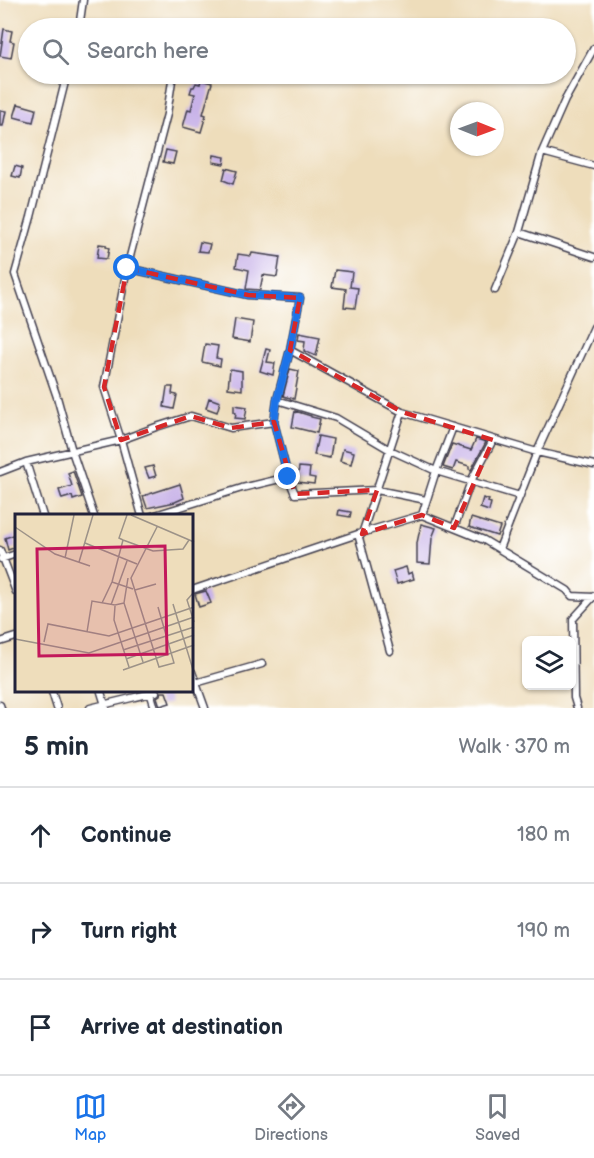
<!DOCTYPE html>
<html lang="en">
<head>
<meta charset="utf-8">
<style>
  :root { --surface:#fff; --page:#f2f2f3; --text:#1f2937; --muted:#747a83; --line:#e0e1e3; --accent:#1a73e8 }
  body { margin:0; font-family:"Balsamiq Sans",sans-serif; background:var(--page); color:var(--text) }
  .controls { position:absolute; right:18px; bottom:18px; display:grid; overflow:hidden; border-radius:9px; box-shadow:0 2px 4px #0004 }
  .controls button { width:54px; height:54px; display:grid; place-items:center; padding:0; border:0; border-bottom:2px solid var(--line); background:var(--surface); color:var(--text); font:30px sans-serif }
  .compass { position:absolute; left:450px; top:102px; width:54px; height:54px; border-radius:50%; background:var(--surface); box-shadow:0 2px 4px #0004; rotate:91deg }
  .stop { position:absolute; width:18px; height:18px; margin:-14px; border:4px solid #1a73e8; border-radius:50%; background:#fff }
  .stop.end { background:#1a73e8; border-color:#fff; box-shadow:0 2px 6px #0008 }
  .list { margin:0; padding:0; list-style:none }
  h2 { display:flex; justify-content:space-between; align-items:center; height:78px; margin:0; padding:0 24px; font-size:26px }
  h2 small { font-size:20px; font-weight:400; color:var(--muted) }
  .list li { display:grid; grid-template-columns:39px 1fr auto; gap:18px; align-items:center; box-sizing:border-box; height:96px; padding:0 24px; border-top:2px solid var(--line) }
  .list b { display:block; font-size:22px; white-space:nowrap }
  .list em { font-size:20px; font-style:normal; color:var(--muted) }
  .icon { flex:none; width:33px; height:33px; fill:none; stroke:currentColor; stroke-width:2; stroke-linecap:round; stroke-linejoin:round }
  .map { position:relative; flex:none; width:594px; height:708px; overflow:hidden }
  .search { position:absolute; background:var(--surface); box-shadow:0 2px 4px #0004; left:18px; right:18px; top:18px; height:66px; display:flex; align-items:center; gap:15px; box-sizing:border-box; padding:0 21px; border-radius:33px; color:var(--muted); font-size:22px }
  .sheet { height:366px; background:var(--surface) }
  nav { display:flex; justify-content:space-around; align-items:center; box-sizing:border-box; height:84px; border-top:2px solid var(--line); background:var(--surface); font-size:16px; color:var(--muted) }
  nav a { display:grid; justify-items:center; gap:3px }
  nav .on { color:var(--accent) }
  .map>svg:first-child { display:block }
</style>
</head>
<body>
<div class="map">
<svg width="594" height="708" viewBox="0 0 594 708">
  <rect width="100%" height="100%" fill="#fff"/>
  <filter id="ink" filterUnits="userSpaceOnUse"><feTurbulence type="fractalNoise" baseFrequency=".0167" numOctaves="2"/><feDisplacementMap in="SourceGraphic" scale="12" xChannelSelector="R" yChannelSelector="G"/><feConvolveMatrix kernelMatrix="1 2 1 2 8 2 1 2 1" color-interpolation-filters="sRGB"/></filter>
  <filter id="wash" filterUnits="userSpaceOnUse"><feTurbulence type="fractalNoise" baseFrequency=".008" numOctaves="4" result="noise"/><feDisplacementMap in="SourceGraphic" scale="24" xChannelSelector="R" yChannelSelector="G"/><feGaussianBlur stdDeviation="1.35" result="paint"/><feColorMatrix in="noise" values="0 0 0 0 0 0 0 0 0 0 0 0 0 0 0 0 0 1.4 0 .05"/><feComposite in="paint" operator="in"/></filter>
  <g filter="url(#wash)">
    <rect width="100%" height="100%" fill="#edb"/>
    <g id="blocks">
      <path fill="#c8b2e8" d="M4,29l8,2 -2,10 4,1 -3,16 -11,-2z
        M201,80l11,3 -9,31 3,1 -5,17 -18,-5 5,-18 3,1 4,-16 -5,-1 2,-6h2l2,-4 4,1z
        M18,104l18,5 -3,13 -19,-5z
        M0,110l6,1 -3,15h-3z
        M166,150l10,2 -3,12 -10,-2z
        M214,155l11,2 -1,7 -11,-2z
        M15,166l7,2 -2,10 -8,-2z
        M226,168l11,3 -4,13 -10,-4z
        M200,242l10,2 -2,8 -10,-1z
        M99,244l7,1v2l3,1 -2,11 -10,-1z
        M252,253l28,4 -3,20 -14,-2 -3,15 -14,-1 3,-19 -13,-3 2,-13 13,2z
        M335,270l17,2 -2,15 8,1 -3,20 -11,-1 2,-18 -14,-2z
        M235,319l18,3 -3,20 -18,-3z
        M299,333l21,4 -4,19 -12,-5 1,-10 -7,-1z
        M205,344l13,2 -2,12 5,1 -1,7 -18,-4z
        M266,349l4,1 -3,12 8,1 -2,12 -13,-4z
        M230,369l12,2v19l-14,-2z
        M290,369l9,2 -5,28 -11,-3z
        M167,387h6l-1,7 5,1 -3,14 -10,-2z
        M209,398l11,4 -3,10 -11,-4z
        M234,405l13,2 -2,12 -10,-1 1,-5 -2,-1z
        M295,411l16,5v1l9,2 -3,14 -25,-6z
        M318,436l15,3 -3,19 -16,-3z
        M476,439l10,3 -15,28 -2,-1v-3l-13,-4 -3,8 -10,-3 9,-23 19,6z
        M343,449l11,3 -3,12 -11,-3z
        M153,466l3,10 -7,2 -4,-10z
        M299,467l11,1 -1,9 6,1 -1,6 -17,-2z
        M73,471l9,26 -9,3 -1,-4 -10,3 -3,-9 13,-4 -4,-13z
        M180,484l4,14 -9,4 -28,6 -4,-12z
        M483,498l6,2 -1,2 3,1 -2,8 -9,-3z
        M339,510l12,2 -1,5 -12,-2z
        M471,518l29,9 -3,9 -28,-9z
        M421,524l15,4 -4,10 -2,26 -13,-1v-20z
        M16,534v13l-8,3 -3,-12z
        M406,567l2,7 4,-2 2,7 -17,5 -4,-13z
        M206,591l5,12 -12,4 -4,-13z
        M161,692h5l4,11 -10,3 -3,-9 3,-2z"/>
    </g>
  </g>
  <g filter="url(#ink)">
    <use href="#blocks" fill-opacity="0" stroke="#413e4e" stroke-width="1.5"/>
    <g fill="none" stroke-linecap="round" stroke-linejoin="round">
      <g stroke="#413e4e" stroke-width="9">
        <path id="street" d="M79,28l4,-28
          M67,74l-36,143 -16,57 42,123 15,54 22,65
          M542,152l52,14
          M519,232l75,25
          M127,268l121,27 52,3 -10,52 -13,50 -3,22 14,55
          M495,290l24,-58 23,-80 23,-52 29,-52
          M290,350l112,62 135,40 57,13
          M277,400l59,18 54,32 46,21 84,25
          M26,462l17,54
          M0,472l26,-10 95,-22 35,-13 35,-11 40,12 43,-6
          M422,515l14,-44 17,-44
          M142,516l-21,-76 -17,-53 23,-119 40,-154 6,-40
          M152,516l90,-28 46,-11 7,17 82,-4 49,10
          M454,528l17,-47 22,-41
          M358,534l32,117
          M362,534l40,-122
          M499,549l38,-97 57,-125
          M0,550l16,42
          M1,559l15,-5
          M192,590l166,-56 64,-19 62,25 83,50 5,6 22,1
          M0,642l16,-5
          M192,672l13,36
          M192,684l70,-20
          M52,692l5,16
          M101,692l5,16
          M150,692l5,16
          M0,705l1,3
          M90,708l66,-16
          M577,708l-3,-10 -1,-79 21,-23"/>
      </g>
      <use href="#street" stroke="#fff" stroke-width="6"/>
    </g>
  </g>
  <g fill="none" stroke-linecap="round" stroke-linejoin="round" filter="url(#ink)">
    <path stroke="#1a73e8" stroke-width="8" d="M127,268l121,27 52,3 -10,52 -13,50 -3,22 14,55"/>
  </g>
  <path fill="none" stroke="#d62828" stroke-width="4.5" stroke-dasharray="12 8" stroke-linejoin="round" d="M127,268l121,27 52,3 -10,52 112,62 91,28 -39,88 -32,-13 -60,19 15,-44 -82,4 -21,-72 -43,6 -40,-12 -70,24 -17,-53z"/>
  <g transform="translate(15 514)">
    <rect width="178" height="178" fill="#edb"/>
    <path fill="none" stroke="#9c9288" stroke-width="1.5" d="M112,1l-8,23 4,2 30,11 30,-2 6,-9M116,1l63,27M0,13l40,27 35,12M142,13l-26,51 28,89 15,-4 -16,-56M70,29l52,21M50,44l9,-43M64,48l14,-47M113,64l-4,25 19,59M97,68l21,7M120,76l21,-6M179,78l-7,8 7,22M87,89l10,-21 11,-42M158,90l21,69M96,91l16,-44M100,92l-1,14 15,47M72,118l5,-31 23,4 9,-2M0,125l74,14 105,-36M29,128l4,-18 61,12 85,-29M108,136l71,-23M111,145l68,-24M108,156l71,-25"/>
    <path fill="#c2185b" fill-opacity="0.15" stroke="#c2185b" stroke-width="3" d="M150,32l2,108 -128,2 -2,-107z"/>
    <rect width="178" height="178" fill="none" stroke="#22223b" stroke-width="3"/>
  </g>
</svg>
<div class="controls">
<button><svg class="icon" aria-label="layers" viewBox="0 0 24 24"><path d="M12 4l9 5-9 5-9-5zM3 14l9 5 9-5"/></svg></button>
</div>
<svg class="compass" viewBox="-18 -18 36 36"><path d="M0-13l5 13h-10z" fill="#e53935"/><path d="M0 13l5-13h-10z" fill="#747a83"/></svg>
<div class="stop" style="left:127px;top:268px"></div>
<div class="stop end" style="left:288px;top:477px"></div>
<div class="search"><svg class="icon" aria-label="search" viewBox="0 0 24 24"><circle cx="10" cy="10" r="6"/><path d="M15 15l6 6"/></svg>Search here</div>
</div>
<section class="sheet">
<h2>5 min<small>Walk · 370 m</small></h2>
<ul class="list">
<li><svg class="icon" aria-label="ahead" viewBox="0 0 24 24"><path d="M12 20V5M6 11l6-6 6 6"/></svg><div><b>Continue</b></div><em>180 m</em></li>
<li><svg class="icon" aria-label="right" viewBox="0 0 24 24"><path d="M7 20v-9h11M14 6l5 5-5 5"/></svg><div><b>Turn right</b></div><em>190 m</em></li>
<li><svg class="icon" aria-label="arrive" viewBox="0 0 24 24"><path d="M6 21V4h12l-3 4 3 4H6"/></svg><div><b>Arrive at destination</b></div></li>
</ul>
</section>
<nav>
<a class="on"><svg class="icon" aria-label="map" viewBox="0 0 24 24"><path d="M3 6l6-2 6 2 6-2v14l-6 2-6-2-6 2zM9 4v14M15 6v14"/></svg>Map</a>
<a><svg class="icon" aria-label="directions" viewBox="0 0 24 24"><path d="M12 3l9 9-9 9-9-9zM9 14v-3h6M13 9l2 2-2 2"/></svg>Directions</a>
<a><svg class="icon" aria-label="saved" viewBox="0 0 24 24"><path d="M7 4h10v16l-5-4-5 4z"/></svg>Saved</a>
</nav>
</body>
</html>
